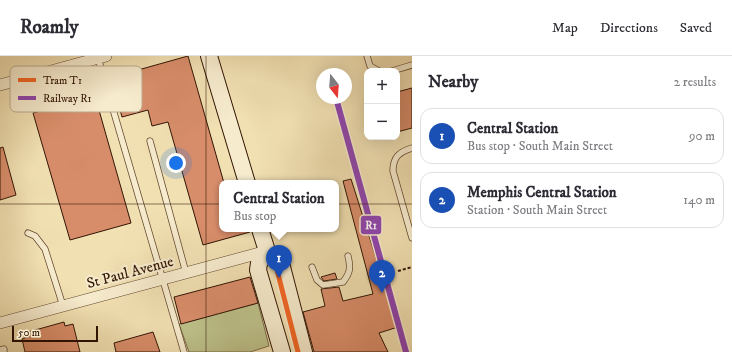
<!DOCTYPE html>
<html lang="en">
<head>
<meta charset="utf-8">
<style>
  :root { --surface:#fff; --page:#f2f2f3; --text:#2b2b33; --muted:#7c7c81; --line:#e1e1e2; --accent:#0b8043 }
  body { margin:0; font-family:"IM FELL DW Pica",serif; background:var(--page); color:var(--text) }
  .controls { position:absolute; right:12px; top:12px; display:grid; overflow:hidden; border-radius:8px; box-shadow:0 4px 16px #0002 }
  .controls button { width:36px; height:36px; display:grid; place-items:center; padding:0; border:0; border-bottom:1px solid var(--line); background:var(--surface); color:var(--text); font:20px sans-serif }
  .compass { position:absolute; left:316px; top:12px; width:36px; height:36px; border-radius:50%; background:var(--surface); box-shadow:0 4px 16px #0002; rotate:163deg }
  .scale { position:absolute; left:12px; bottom:10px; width:86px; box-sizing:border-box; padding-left:4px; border:2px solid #321404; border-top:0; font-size:11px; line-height:14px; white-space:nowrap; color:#321404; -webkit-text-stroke:3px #f6ebcd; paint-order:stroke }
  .you { position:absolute; left:176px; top:107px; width:14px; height:14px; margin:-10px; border:3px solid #fff; border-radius:50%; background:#1a73e8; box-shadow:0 0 0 6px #1a73e833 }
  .badge { display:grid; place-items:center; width:26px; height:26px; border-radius:50%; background:var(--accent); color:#fff; font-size:13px; font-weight:700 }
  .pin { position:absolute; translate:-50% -33px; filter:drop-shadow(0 1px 2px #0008) }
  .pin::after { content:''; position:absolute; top:21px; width:14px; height:12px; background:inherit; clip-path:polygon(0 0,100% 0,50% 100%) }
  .popup { position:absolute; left:219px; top:124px; width:120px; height:52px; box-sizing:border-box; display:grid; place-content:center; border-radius:8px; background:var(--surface); filter:drop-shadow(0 1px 3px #0005); font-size:13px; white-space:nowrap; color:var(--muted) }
  .popup b { font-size:15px; color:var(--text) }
  .popup::after { content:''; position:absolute; left:50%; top:100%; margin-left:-8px; border:8px solid transparent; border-top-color:var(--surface) }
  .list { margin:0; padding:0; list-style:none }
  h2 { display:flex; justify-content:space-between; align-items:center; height:52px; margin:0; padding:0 16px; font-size:17px }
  h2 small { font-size:13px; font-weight:400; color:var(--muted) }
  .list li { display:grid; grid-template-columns:26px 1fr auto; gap:12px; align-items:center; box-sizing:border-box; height:56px; margin:0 8px 8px; padding:0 8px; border:1px solid var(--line); border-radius:12px }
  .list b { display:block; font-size:15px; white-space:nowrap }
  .list p { margin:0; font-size:13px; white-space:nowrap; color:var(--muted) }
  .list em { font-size:13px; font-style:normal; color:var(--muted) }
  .map { position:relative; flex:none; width:412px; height:296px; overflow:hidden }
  header { display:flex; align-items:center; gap:24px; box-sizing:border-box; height:56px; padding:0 20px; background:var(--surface); border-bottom:1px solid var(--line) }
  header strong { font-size:19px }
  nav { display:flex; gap:22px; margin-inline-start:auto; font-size:14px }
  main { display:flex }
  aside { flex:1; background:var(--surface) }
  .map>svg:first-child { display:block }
</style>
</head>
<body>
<header>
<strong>Roamly</strong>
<nav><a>Map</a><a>Directions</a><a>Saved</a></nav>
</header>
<main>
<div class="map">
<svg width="412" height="296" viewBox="0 0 412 296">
  <rect width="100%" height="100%" fill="#f1e0b2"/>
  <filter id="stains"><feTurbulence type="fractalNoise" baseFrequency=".005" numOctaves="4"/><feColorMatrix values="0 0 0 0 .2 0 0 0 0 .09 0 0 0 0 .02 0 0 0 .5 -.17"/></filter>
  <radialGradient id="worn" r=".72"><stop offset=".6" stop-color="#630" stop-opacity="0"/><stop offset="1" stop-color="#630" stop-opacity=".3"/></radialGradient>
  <path fill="#bdc18a" stroke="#786a47" d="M258,247l11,43 -19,6h-61l-10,-28z"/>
  <path fill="#d88d6a" stroke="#321404" d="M188,0l36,127h-2v46h27l1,3 -47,13 -35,-123 -16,4 -4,-16 -26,7 -3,-11h2l-8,-29z
    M412,32v40l-15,4v-40z
    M95,40l36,127 -61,17 -37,-127z
    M3,91l13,48 -16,5v-52z
    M351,123l47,148 -19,6 9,19h-74l-11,-40 22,-6 -4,-17 18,-2 4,14 30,-7 -30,-113z
    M335,217l2,6 -13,2 -3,-4z
    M250,221l8,26 -77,21 -7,-27z
    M64,266l1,4 8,-2 7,28h-55l-3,-13 8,-3 -2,-4z
    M153,276l7,20h-44l-2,-9z"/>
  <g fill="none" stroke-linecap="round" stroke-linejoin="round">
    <g stroke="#624730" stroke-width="7">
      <path id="lane" d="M367,0l3,10 9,5
        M98,2l86,294
        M392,15l20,-6
        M150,85l36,132
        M412,92c-13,4 -19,9 -19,23l19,67
        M28,177l7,3 10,13 18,57
        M312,211l5,13 6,5 20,-3c7,-9 8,-14 5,-26
        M0,294l4,-1v3"/>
    </g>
    <g stroke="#624730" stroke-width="12">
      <path id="street" d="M0,29l106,-29
        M0,267l267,-72"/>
    </g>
    <g stroke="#321404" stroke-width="18">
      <path id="secondary" d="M209,0l38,127
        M260,173l7,22 14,12 23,89
        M267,195l-8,12 -1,7 24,82"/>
    </g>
    <path stroke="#321404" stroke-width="2" stroke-dasharray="3 2" stroke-linecap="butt" d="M398,215l14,-4"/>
    <use href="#lane" stroke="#f6ebcd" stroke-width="5.5"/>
    <use href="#street" stroke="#f6ebcd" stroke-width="11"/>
    <use href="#secondary" stroke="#f6ebcd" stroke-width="16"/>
    <path stroke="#321404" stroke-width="1" d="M277,214l21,82"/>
    <g stroke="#f6ebcd" stroke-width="9">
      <path id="rail-1" d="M336,42l70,254"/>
    </g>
    <use href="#rail-1" stroke="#8e44ad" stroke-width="6"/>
    <g stroke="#f6ebcd" stroke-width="8">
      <path id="tram-1" d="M277,214l21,82"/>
    </g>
    <use href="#tram-1" stroke="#f26522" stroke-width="5"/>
  </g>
  <path fill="none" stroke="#321404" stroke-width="1" stroke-opacity="0.55" d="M206,0v296M0,148h412"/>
  <g text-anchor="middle" stroke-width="4" stroke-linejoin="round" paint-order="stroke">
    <g font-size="15" fill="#321404" stroke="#f6ebcd">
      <text transform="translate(130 216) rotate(-15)" y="5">St Paul Avenue</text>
    </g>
  </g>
  <rect x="10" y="10" width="132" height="46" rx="6" fill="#f6ebcd" stroke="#bbaa91" stroke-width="1"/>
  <rect x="18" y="22" width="18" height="4" fill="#f26522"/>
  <rect x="18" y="40" width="18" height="4" fill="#8e44ad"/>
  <g font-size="11" fill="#321404">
    <text x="43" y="28">Tram T1</text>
    <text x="43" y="46">Railway R1</text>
  </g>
  <rect stroke="#f6ebcd" stroke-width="1.5" x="360" y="159" width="22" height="20" rx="4" fill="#8e44ad"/>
  <g font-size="11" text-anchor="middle" font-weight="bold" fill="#fff">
    <text x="371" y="173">R1</text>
  </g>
  <rect width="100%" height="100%" filter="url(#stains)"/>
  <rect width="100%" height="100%" fill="url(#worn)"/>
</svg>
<div class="controls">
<button>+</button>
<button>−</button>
</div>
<svg class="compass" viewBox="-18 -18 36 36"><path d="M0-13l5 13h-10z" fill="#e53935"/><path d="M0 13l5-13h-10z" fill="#7c7c81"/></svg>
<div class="scale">50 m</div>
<div class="you"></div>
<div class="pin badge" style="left:279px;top:222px;background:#1a4fb4">1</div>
<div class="popup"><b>Central Station</b>Bus stop</div>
<div class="pin badge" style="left:382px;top:237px;background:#1a4fb4">2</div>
</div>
<aside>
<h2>Nearby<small>2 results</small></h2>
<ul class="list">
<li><span class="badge" style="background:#1a4fb4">1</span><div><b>Central Station</b><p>Bus stop · South Main Street</p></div><em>90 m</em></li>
<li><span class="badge" style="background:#1a4fb4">2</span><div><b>Memphis Central Station</b><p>Station · South Main Street</p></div><em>140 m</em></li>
</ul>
</aside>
</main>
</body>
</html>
